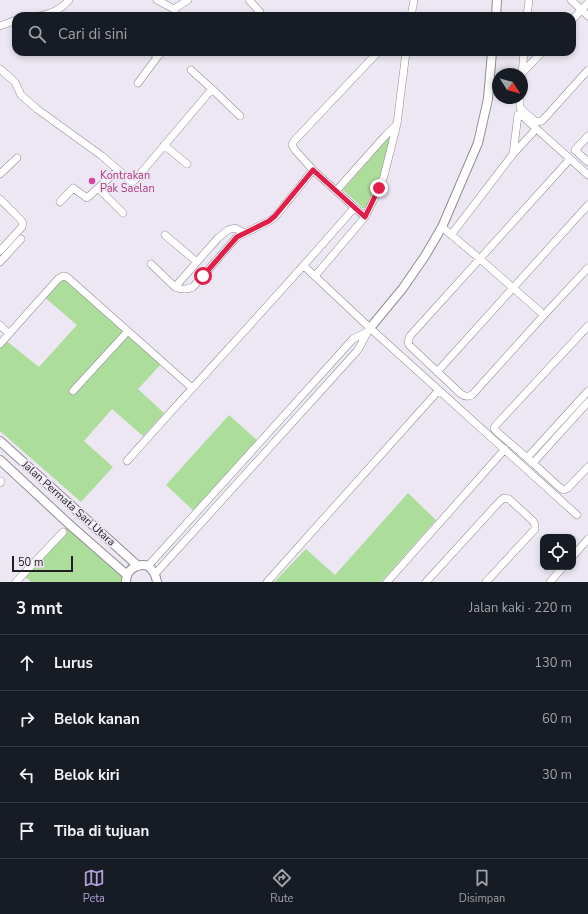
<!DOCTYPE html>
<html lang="id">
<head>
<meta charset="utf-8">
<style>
  :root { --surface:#171b24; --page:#242831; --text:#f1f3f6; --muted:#9ea1a6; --line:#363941; --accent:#b19ed5 }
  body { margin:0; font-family:"Nunito Sans",sans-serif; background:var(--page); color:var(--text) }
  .controls { position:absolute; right:12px; bottom:12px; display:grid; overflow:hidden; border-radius:8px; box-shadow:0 2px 6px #0003 }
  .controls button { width:36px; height:36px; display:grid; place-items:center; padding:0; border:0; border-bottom:1px solid var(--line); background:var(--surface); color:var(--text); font:20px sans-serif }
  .compass { position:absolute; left:492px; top:68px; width:36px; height:36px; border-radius:50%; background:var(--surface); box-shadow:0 2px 6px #0003; rotate:127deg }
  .scale { position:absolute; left:12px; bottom:10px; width:61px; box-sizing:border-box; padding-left:4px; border:2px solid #1f1e22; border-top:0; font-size:11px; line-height:14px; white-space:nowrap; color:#1f1e22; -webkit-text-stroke:3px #ece7f2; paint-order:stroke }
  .stop { position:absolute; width:12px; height:12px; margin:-9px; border:3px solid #e11d48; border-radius:50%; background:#fff }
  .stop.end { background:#e11d48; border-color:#fff; box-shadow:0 1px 4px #0008 }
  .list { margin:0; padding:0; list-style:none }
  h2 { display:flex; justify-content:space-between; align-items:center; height:52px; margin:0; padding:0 16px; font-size:17px }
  h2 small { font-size:13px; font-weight:400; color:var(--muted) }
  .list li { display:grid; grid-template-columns:26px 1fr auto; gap:12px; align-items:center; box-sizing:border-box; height:56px; padding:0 16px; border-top:1px solid var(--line) }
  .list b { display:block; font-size:15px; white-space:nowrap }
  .list em { font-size:13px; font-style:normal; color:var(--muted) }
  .icon { flex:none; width:22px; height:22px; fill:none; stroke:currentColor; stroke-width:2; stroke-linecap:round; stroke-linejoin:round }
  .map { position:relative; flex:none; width:588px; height:582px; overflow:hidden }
  .search { position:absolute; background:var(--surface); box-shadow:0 2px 6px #0003; left:12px; right:12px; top:12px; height:44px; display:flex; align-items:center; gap:10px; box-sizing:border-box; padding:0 14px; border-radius:12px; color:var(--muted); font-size:15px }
  .sheet { height:276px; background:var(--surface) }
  nav { display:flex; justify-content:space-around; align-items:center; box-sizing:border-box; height:56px; border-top:1px solid var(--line); background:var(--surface); font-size:11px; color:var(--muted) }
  nav a { display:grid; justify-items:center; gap:2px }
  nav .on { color:var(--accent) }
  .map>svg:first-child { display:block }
</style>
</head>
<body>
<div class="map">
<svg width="588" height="582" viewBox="0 0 588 582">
  <rect width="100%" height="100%" fill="#ece7f2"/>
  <path fill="#addd9b" d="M389,137l1,1 -10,44 -13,26h-4l-20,-18z
    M63,276l100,86 -25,27 26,24 -21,23 -31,-27 -28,32 29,26 -32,35 -81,-71v-87l4,-5 35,28 38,-42 -34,-29z
    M229,415l30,27 -63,71 -30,-28z
    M408,493l28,27 -55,62h-107l32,-33 29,26z
    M70,525l57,50 -1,7h-95l-8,-7z"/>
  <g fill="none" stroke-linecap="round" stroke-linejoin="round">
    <g stroke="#918c96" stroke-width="8">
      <path id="minor" d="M157,0l17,9 1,7
        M249,0l11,12 -2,4
        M571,0l17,16
        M174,9l14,-9
        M39,16c12,-2 22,-6 30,-16
        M411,16l3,-16
        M527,16l2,-16
        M572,20l16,-17
        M0,26l16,-6
        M152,52l6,4 4,-4
        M0,69l15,13 6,13 16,14 65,47 30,26 3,-2 77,-91
        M191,70l21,19 28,27
        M522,73l20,-21
        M522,74l2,-22
        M138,83l20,-27
        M520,98v10l16,14 6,-1 46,-51
        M588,136l-13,14 13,12
        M164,145l23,19
        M513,154l5,-39 2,-1 68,61
        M570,159l-160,177 -2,6 1,3 52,49c4,3 7,3 11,1l72,-80 44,-47
        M0,174l17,-16
        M98,188l20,-18
        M336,191l49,-55 12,-12
        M0,199l20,20c3,3 3,4 2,8l-22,24
        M60,202l13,-14 14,10 11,-10 25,25
        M365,217l-52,-47 -18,-20 -3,-5 2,-4 84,-89
        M442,227l38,32 64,56
        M165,235l32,27
        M451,235l62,-81 23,-25
        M0,262l21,-23
        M151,264l24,23c7,3 12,3 18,0l44,-50 32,-16 6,-4 38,-47
        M304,266l66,62 207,187
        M315,276l50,-59 14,-28 5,-13 13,-52 9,-72
        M175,287l43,-49 10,-8 7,-2 9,5
        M0,325l9,9
        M588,326l-92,99 -2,3 2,3 37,32 26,24 4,3 5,-2 20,-21
        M0,344l58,-65 5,-3 4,1 125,111
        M437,372l151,-167
        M73,391l55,-60
        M527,458l61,-67
        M127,461c75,-85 153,-167 227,-253
        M533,463l55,-61
        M0,483l1,-2
        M573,556l15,-17
        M148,566l205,-227 14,-7
        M155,574l202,-223c5,-7 8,-16 13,-23
        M16,582l47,-50
        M267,582l172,-192
        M387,582l118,-133
        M426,582l74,-81 4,-3 5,1 24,22 2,4v4l-49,53
        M550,582l13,-15"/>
    </g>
    <g stroke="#918c96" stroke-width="10">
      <path id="tertiary" d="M496,16l1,-16
        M370,328l33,-40 22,-32 17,-29 36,-84 10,-44 4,-47
        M0,441l138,125
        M0,460l70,65 57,50
        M126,582c0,-2 0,-4 1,-6 2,-8 13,-13 21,-10 6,4 8,10 9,16"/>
    </g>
    <use href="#minor" stroke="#fff" stroke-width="7"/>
    <use href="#tertiary" stroke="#fff" stroke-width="8"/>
  </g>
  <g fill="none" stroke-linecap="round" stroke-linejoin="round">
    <path stroke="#e11d48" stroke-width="5" d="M203,276l34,-39 32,-16 6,-5 38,-46 52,47 14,-29"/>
  </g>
  <circle fill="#d1479c" stroke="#ece7f2" stroke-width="1.5" cx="92" cy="181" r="4"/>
  <g text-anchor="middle" stroke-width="3" stroke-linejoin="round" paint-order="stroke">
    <g font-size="11" fill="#b23c85" stroke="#ece7f2" text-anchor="start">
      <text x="100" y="179">Kontrakan<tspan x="100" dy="13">Pak Saelan</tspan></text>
    </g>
    <g font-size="11" fill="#1f1e22" stroke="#ece7f2">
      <text transform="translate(69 503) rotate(42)" y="4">Jalan Permata Sari Utara</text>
    </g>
  </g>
</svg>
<div class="controls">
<button><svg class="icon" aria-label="locate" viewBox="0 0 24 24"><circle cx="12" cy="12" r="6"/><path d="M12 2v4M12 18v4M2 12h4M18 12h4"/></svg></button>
</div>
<svg class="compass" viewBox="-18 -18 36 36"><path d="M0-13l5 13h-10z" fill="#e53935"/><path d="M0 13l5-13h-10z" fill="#9ea1a6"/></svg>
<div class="scale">50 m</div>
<div class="stop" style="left:203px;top:276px"></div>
<div class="stop end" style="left:379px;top:188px"></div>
<div class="search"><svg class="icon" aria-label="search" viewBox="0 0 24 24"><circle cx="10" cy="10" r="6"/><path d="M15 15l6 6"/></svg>Cari di sini</div>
</div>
<section class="sheet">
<h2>3 mnt<small>Jalan kaki · 220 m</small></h2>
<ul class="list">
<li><svg class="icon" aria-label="ahead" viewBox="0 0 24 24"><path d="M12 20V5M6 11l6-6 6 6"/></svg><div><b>Lurus</b></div><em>130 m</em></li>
<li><svg class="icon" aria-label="right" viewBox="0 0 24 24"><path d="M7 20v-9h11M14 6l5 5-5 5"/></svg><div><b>Belok kanan</b></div><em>60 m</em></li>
<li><svg class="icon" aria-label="left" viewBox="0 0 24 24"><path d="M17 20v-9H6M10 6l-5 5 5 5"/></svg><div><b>Belok kiri</b></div><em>30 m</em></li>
<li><svg class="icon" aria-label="arrive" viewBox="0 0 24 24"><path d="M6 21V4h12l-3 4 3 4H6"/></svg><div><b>Tiba di tujuan</b></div></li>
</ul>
</section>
<nav>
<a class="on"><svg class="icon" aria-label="map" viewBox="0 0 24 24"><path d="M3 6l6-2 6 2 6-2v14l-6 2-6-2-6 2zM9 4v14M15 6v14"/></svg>Peta</a>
<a><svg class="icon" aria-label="directions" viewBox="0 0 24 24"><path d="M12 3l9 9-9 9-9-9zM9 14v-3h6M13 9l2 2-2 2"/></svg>Rute</a>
<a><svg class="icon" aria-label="saved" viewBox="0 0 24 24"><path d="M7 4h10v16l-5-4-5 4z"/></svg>Disimpan</a>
</nav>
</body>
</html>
